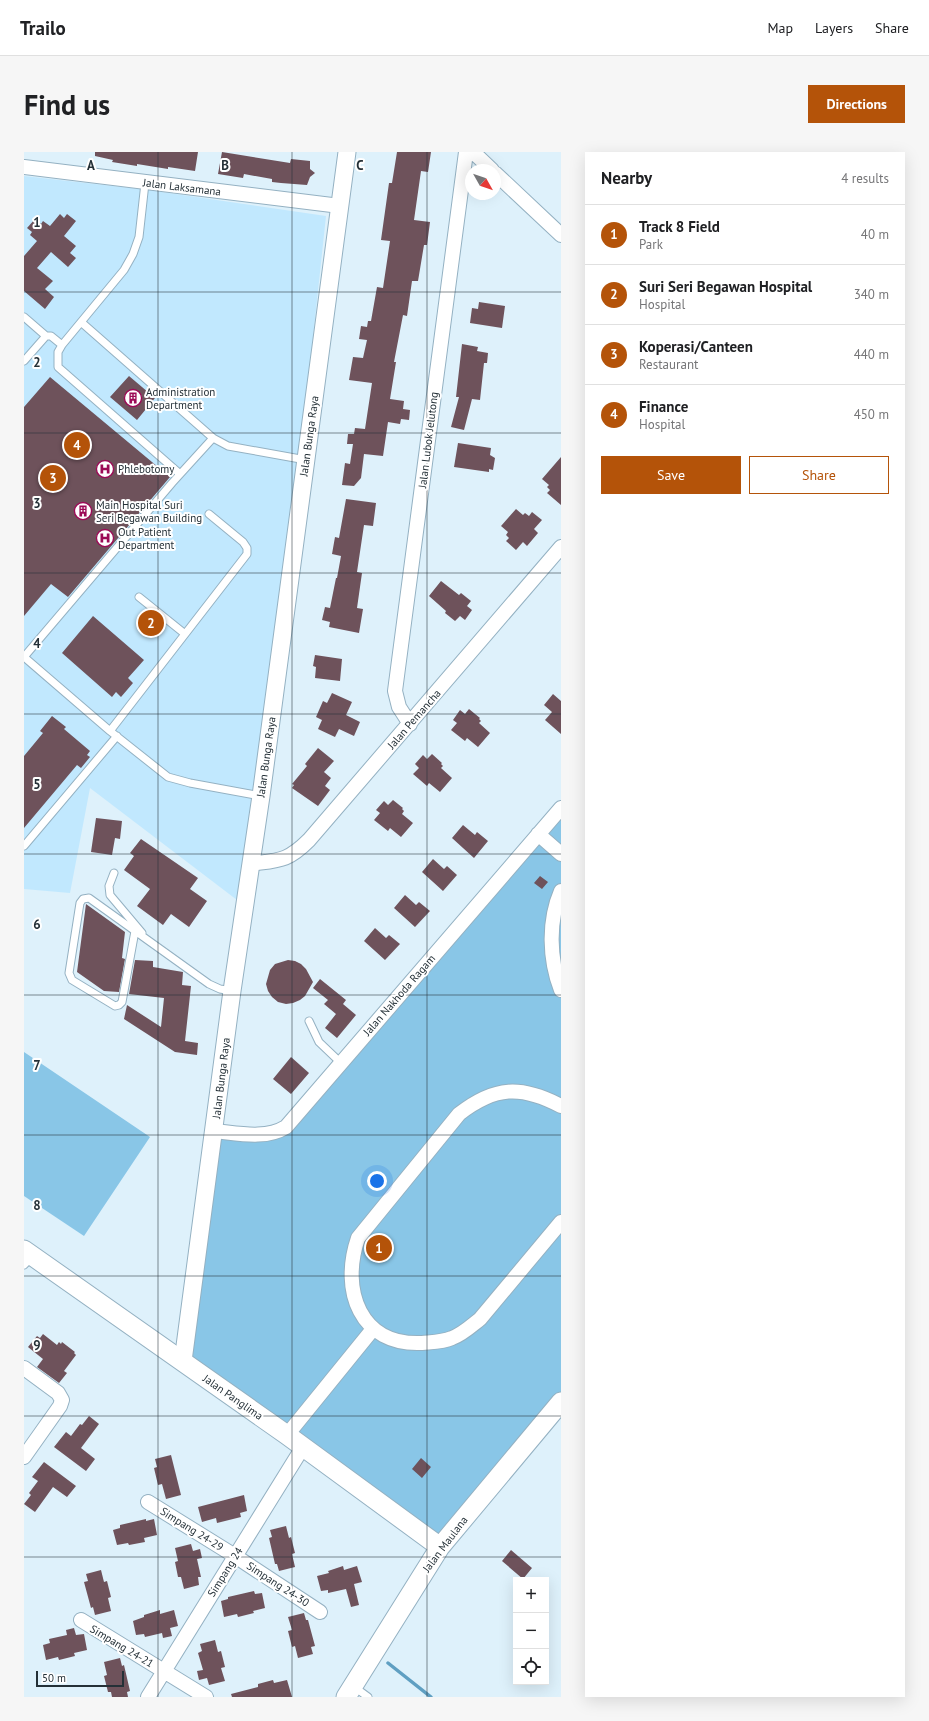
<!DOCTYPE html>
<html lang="en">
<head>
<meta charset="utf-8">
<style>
  :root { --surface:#fff; --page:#f6f6f6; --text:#202124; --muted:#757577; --line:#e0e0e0; --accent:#b45309 }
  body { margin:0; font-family:"PT Sans",sans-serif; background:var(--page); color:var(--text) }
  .controls { position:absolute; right:12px; bottom:12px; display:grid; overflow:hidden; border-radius:0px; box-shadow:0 4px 16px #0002 }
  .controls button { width:36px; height:36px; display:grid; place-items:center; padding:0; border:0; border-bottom:1px solid var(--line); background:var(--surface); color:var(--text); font:20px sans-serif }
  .compass { position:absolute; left:441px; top:12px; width:36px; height:36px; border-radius:50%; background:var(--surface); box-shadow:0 4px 16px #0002; rotate:130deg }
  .scale { position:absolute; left:12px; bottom:10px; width:88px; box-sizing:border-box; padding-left:4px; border:2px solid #243037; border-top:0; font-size:11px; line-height:14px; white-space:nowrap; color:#243037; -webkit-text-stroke:3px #fff; paint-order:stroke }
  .you { position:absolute; left:353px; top:1029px; width:14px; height:14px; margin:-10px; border:3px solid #fff; border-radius:50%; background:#1a73e8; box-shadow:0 0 0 6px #1a73e833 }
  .badge { display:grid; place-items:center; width:26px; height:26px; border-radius:50%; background:var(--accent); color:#fff; font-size:13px; font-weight:700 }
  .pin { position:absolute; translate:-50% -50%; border:2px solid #fff; box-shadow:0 1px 4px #0006 }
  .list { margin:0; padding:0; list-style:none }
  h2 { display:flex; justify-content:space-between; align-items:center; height:52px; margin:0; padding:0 16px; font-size:17px }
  h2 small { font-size:13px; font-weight:400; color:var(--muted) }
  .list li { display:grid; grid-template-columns:26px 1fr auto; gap:12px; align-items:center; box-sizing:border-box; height:60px; padding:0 16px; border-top:1px solid var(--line) }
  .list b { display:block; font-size:15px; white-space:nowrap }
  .list p { margin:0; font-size:13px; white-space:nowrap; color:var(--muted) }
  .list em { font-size:13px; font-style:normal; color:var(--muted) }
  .actions { display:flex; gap:8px; padding:12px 16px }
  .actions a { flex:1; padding:9px 0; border:1px solid var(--accent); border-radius:0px; text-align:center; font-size:14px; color:var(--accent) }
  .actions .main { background:var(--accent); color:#fff }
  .icon { flex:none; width:22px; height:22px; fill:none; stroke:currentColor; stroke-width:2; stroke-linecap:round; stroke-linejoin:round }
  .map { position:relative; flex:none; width:537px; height:1545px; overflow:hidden; border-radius:0px }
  header { display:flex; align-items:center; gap:24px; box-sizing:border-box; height:56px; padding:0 20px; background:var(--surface); border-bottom:1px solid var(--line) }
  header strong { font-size:19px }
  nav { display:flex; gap:22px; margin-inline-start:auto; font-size:14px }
  .intro { display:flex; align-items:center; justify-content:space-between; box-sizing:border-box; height:96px; padding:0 24px }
  h1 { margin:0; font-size:28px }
  .button { padding:10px 18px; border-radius:0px; background:var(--accent); color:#fff; font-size:14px; font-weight:700 }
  main { display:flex; gap:24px; padding:0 24px }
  aside { flex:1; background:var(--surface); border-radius:0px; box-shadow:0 4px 16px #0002 }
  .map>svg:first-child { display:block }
</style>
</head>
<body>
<header>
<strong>Trailo</strong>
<nav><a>Map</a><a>Layers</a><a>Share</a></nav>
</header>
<div class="intro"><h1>Find us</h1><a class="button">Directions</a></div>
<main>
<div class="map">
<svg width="537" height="1545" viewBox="0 0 537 1545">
  <rect width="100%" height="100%" fill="#def1fb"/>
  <path fill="#c1e8fe" d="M0,24l124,14 178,26 -26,243 -56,399 -7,42 -147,-112 -20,105 -46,-4z"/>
  <path fill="#89c6e7" d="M537,656v594l-121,145 -257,-186 31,-230 58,2z
    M0,900l126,85 -66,99 -60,-40z"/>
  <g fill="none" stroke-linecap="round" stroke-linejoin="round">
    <path stroke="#5f9fc2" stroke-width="3.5" d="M364,1511l43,34"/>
  </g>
  <path fill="#6e525b" d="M71,0h103l-3,19 -27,-4v2l-31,-5v2l-25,-4 1,-2 -18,-4z
    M198,0l68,11 1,-4 19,2v8l5,4 -5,4 -3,8 -26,-2 -9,-1v-3l-28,-5 -1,4 -25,-4z
    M373,0h34l-3,20 -7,-1 -7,49 16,2 -3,23h-3l-6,36h-6l-5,35 -4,-1 -9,47h2l-6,37 14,2 -1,8 7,1 -1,10 -8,-1 -1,5 -12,-2 -5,34 -19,-2 -3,24 -7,8 -12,-1 3,-22 5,1 3,-20h-6l1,-10h6l1,-6 10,1 7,-46 -23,-3 4,-23 10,1 4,-18 -8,-1 2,-13 6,1 1,-6h3l6,-34 6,1 7,-47 -9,-1 8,-57h3z
    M36,62l4,4 3,-4 9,7 -12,15 12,10 -6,7 6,5 -8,9 -17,-15 -14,16 16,13 -8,8 9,8 -9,12 -21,-18v-35l13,-15 -7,-6 2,-3 -5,-4 8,-9 6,5 2,-3 7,5z
    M455,150l26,4 -3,22 -32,-5 2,-15 6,1z
    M438,192l16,3 -1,4 11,2 -1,10h-3l-4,37 -8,-1 -8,31 -13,-3 8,-30h-3z
    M105,224l26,22 -18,22 -27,-23z
    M26,225l120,100 -102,120 -17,-13 -27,32v-209z
    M434,291l33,5 -1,7 5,3 -2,12 -4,-1v3l-35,-5z
    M537,305v48l-14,-12 3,-3 -3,-3 2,-2 -7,-6z
    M322,347l30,4 -3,23 -9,-1 -7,47 5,1 -5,35 6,1 -4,24 -30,-6 1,-5 -8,-2 3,-13 5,1 6,-30h1l4,-22 -9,-2 3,-17 4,1z
    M492,357l7,6 2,-2 4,3 3,-4 10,8 -8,9 4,4 -11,13 -4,-4 -7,8 -10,-9 3,-3 -3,-3 2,-3 -7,-6z
    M417,429l18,14 2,-2 10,8 -4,5 5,4 -7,10 -5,-4 -5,5 -10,-8 1,-2 -17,-15z
    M69,464l51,44 -16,18 5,5 -12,14 -5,-5 -4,5 -50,-44z
    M291,503l27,4 -2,22 -25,-3 1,-11 -3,-1z
    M308,541l20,9 -6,13 14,7 -6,14 -15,-7 -4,8 -17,-8 4,-9 -6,-3 7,-16 4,2z
    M529,542l8,7v33l-16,-14 7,-8 -8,-7z
    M445,557l11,9 -1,1 2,2 -2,2 11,10 -12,14 -11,-9 -2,3 -14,-11 6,-7 -4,-3 7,-10 5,4z
    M28,564l14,11 -2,2 26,22 -3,4 3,2 -9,11 -4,-3 -53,63v-72l19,-23 -3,-2z
    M294,596l16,13 -10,11 7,6 -6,8 5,4 -12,16 -26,-18 2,-3 -2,-1 15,-18 -2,-2z
    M408,602l10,9 -1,1 2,2 -2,2 11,10 -12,14 -11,-9 -2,3 -14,-12 6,-6 -4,-4 8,-9 4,4z
    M369,648l10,8 -1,1 2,2 -2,3 11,9 -12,14 -11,-9 -2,3 -14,-11 6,-7 -4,-3 8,-9 4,4z
    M72,666l26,3 -2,18 -5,-1 -3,17 -21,-3z
    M439,673l12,10 2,-3 11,9 -14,17 -22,-20z
    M117,687l57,39 -8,11 17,12 -18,26 -18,-13 -8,11 -26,-19 13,-17 -26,-19 10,-14 -4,-3z
    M409,707l11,10 3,-3 10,9 -14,16 -21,-19z
    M516,724l8,6 -6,7 -8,-6z
    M381,743l11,10 3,-3 11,9 -15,16 -21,-19z
    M62,752l39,28 -3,26 3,1 -6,33 -15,-1 -27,-19z
    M351,776l11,10 3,-3 11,9 -15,16 -21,-19z
    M111,808l18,1v6l30,5 -1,13 9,1 -6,55 13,2 -1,12 -22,-3 -51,-33 3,-14 34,22 3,-29 -35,-4z
    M264,808l7,1 6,3 5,5 7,13 -8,14 -5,4 -7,3 -7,1 -8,-2 -6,-5 -4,-6 -2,-7 4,-14 5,-6z
    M296,827l26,21 -3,4 13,11 -19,23 -12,-10 11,-14 -12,-10 4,-4 -15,-12z
    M267,905l18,16 -18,21 -18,-15z
    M19,1182l14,11 2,-3 2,2 1,-2 13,10 -1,1 2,2 -12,16 3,2 -8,10 -22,-16 6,-8 -15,-12 9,-11 3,2z
    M65,1264l10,8 -18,24 14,11 -9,12 -32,-24 12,-15 5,4 9,-12 2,1z
    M147,1303l10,40 -15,4 -4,-15 -4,1 -4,-17 3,-1 -2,-8z
    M397,1306l10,9 -9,11 -10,-9z
    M20,1310l32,24 -9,11 -14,-10 -18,25 -11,-8 7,-9 -2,-2 9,-12 -6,-4z
    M220,1343l3,16 -7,2 1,4 -24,6 -1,-5 -14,4 -4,-15z
    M122,1367v2l8,-2 3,16 -13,3 1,4 -16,3 -1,-2 -11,2 -4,-15 7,-2v-3z
    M262,1374l3,12 2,-1 4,16 -3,1 3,13 -16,4 -2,-7h-2l-6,-26 3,-1 -2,-7z
    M167,1392l2,7 7,-2 2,9 -5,1 4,18h-3l1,8 -15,4 -3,-12h-3l-3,-15 3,-1 -3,-13z
    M487,1398l21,18 -9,11 -21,-18z
    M319,1414l1,4 13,-4 5,16 -8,2 5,21 -8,2 -5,-18 -18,4v-3l-7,1 -4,-15 12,-3 -1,-2z
    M77,1418l3,12 3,-1 4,16 -3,1 3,13 -16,4 -2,-8 -2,1 -7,-26 4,-1 -2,-7z
    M230,1439l1,3 7,-1 3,15 -12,3 1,2 -16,4 -1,-3 -13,3 -3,-16 7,-2v-2z
    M136,1458v4l14,-4 4,16 -8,2 2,8 -9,2 -1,-5 -17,4 -1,-3 -8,1 -3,-14 11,-4v-2z
    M280,1461l2,7h2l7,26 -4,1 2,7 -15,4 -3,-12 -3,1 -4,-16 4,-1 -4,-13z
    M50,1476l2,7 8,-1 3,16 -13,3 1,3 -16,4 -1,-3 -12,3 -3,-15 7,-2 -1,-4 18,-4 -1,-5z
    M191,1488l3,12 3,-1 4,16 -4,1 4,13 -16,4 -2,-7 -8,2 -2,-9 6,-1 -5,-17 4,-2 -2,-7z
    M96,1506l2,8 2,-1 6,26 -3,1 1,5h-16l-1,-5h-3l-4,-16 3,-1 -3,-13z
    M249,1528l1,3 13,-3 5,17h-60l-1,-3 27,-7v-3z"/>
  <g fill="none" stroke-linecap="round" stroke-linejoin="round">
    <g stroke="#94b1c2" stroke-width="9">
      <path id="service" d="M121,31l-6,54 -6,17 -9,16 -62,75 -4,7v15l122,107
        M0,165l22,19
        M57,170l132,116
        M0,209l22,-25h5l11,9
        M115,445l46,37
        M0,505l148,-174 41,-45 15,8 78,14
        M0,505l86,74 58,46 22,6 71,13
        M86,579l137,-177v-6l-4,-6 -34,-28
        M0,694l93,-110
        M90,721l-5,13 1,9 32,38
        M111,779l-13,71 -3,3 -4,1 -43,-26 -3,-7 11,-70 3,-4 6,-1 120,86 11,5 12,2
        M285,869l10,21 22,21
        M0,1113l9,-9
        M329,1534l15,11"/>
    </g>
    <g stroke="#94b1c2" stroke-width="16">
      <path id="minor" d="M449,0l19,18
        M0,15l316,39
        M471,21l66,62
        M386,572l-11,-17 -4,-16 71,-539
        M514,682l23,20
        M226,712c29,-4 37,-2 59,-24l252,-293
        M537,739c-13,30 -12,68 0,99
        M537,954c-40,-21 -66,-20 -102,8l-101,124c-18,52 2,108 64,105 11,-1 21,-1 30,-5 11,-4 19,-12 28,-19l81,-97
        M190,979c23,2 51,9 72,-4l275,-319
        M0,1216l34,25 4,7 -2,6 -36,51
        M263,1283l86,-106
        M124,1350l87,54 85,56
        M57,1468l125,77
        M124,1545l155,-250"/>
    </g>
    <g stroke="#94b1c2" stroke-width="19">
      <path id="tertiary" d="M159,1209l49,-370 29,-195 86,-644"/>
    </g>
    <g stroke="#94b1c2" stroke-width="21">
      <path id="secondary" d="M0,1098l263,185 153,112
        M322,1545l94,-150 121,-145"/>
    </g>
    <use href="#service" stroke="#fff" stroke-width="7"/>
    <use href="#minor" stroke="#fff" stroke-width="14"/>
    <use href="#tertiary" stroke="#fff" stroke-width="17"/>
    <use href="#secondary" stroke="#fff" stroke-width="19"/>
  </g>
  <path fill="none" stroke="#243037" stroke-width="1" stroke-opacity="0.55" d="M134,0v1545M268,0v1545M403,0v1545M0,140h537M0,281h537M0,421h537M0,562h537M0,702h537M0,843h537M0,983h537M0,1124h537M0,1264h537M0,1405h537"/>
  <defs>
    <g id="building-ring" transform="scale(0.9)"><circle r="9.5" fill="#fff" stroke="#9c0a57" stroke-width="1.5"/><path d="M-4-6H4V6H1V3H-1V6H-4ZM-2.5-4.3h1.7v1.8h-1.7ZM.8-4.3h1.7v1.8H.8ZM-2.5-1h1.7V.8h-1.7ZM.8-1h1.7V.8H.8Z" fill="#9c0a57"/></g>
    <g id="hospital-ring" transform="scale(0.9)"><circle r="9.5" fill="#fff" stroke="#9c0a57" stroke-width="1.5"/><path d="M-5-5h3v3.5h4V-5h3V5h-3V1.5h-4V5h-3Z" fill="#9c0a57"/></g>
  </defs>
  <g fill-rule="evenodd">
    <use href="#building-ring" x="109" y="246"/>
    <use href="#hospital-ring" x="81" y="317"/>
    <use href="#building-ring" x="59" y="359"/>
    <use href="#hospital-ring" x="81" y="386"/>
  </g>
  <g text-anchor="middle" stroke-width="4" stroke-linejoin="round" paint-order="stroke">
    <g font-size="11" fill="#243037" stroke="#fff">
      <text transform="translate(158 35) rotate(7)" y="4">Jalan Laksamana</text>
      <text transform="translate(285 284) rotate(-82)" y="4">Jalan Bunga Raya</text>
      <text transform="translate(404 288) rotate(-83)" y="4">Jalan Lubok Jelutong</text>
      <text transform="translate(390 567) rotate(-49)" y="4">Jalan Pemancha</text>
      <text transform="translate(242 605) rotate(-82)" y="4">Jalan Bunga Raya</text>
      <text transform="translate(375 843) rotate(-49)" y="4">Jalan Nakhoda Ragam</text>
      <text transform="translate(197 926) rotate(-83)" y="4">Jalan Bunga Raya</text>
      <text transform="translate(209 1245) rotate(35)" y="4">Jalan Panglima</text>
      <text transform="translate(168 1377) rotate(32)" y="4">Simpang 24-29</text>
      <text transform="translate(421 1392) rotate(-53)" y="4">Jalan Maulana</text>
      <text transform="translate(201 1420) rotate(-58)" y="4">Simpang 24</text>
      <text transform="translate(254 1432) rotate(33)" y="4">Simpang 24-30</text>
      <text transform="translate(98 1494) rotate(31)" y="4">Simpang 24-21</text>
    </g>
    <g font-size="11" fill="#243037" stroke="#fff" text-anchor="start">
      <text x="122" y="244">Administration<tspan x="122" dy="13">Department</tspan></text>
      <text x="94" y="321">Phlebotomy</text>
      <text x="72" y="357">Main Hospital Suri<tspan x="72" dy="13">Seri Begawan Building</tspan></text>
      <text x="94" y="384">Out Patient<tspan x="94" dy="13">Department</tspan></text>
    </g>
  </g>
  <g font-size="13" text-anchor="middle" font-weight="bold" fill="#243037" stroke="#fff" stroke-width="4" stroke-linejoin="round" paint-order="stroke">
    <text x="67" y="18">A</text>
    <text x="201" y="18">B</text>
    <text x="336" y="18">C</text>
    <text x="13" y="75">1</text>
    <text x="13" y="215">2</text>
    <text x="13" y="356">3</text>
    <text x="13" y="496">4</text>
    <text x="13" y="637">5</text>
    <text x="13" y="777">6</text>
    <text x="13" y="918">7</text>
    <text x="13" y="1058">8</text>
    <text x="13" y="1198">9</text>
  </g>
</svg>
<div class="controls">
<button>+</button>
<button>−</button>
<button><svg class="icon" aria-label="locate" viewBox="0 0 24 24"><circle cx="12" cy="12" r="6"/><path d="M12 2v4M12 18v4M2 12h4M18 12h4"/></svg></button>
</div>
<svg class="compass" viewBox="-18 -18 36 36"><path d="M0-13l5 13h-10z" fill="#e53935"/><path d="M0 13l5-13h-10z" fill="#757577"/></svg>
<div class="scale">50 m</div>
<div class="you"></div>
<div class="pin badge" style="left:355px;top:1096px">1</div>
<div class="pin badge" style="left:127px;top:471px">2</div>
<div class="pin badge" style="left:29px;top:326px">3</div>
<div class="pin badge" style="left:53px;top:293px">4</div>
</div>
<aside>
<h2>Nearby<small>4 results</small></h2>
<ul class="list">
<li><span class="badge">1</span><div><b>Track 8 Field</b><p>Park</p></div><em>40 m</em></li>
<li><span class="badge">2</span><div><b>Suri Seri Begawan Hospital</b><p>Hospital</p></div><em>340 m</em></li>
<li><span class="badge">3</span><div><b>Koperasi/Canteen</b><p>Restaurant</p></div><em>440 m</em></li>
<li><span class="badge">4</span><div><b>Finance</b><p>Hospital</p></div><em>450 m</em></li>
</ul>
<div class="actions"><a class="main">Save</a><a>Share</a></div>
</aside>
</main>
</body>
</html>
